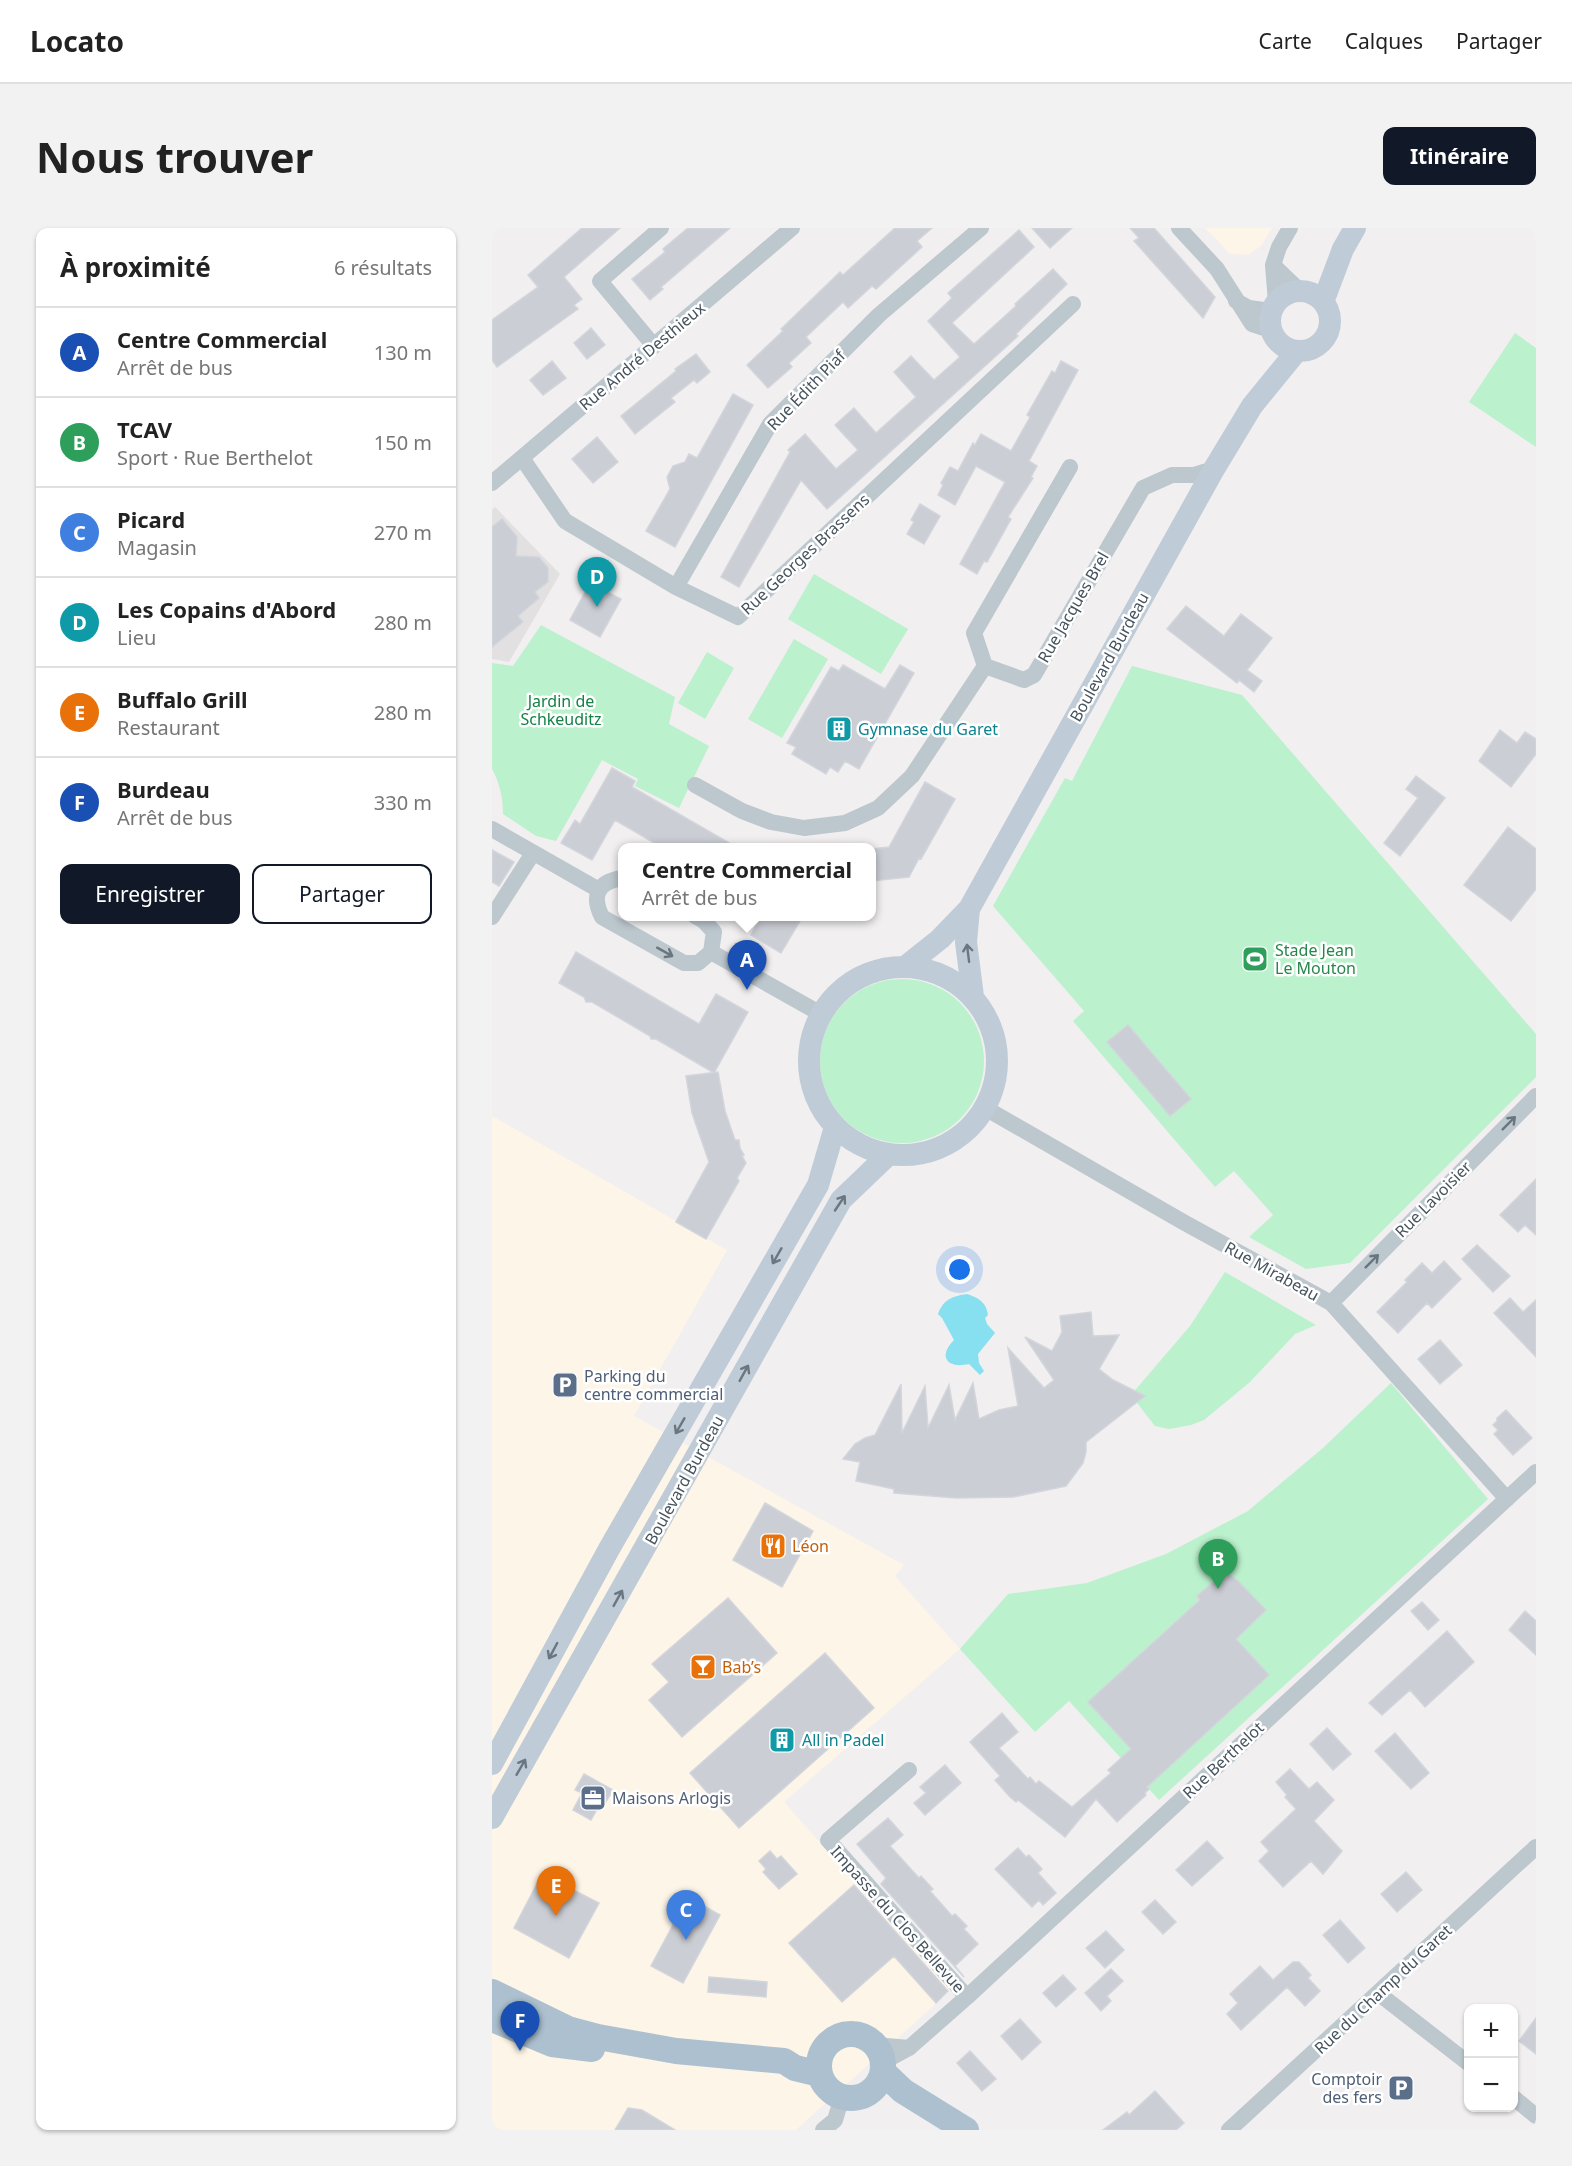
<!DOCTYPE html>
<html lang="fr">
<head>
<meta charset="utf-8">
<style>
  :root { --surface:#fff; --page:#f2f2f2; --text:#222; --muted:#767676; --line:#e0e0e0; --accent:#111827 }
  body { margin:0; font-family:"Noto Sans",sans-serif; background:var(--page); color:var(--text) }
  .controls { position:absolute; right:18px; bottom:18px; display:grid; overflow:hidden; border-radius:12px; box-shadow:0 2px 4px #0004 }
  .controls button { width:54px; height:54px; display:grid; place-items:center; padding:0; border:0; border-bottom:2px solid var(--line); background:var(--surface); color:var(--text); font:30px sans-serif }
  .you { position:absolute; left:468px; top:1042px; width:21px; height:21px; margin:-15px; border:4px solid #fff; border-radius:50%; background:#1a73e8; box-shadow:0 0 0 9px #1a73e833 }
  .badge { display:grid; place-items:center; width:39px; height:39px; border-radius:50%; background:var(--accent); color:#fff; font-size:20px; font-weight:700 }
  .pin { position:absolute; translate:-50% -50px; filter:drop-shadow(0 2px 3px #0008) }
  .pin::after { content:''; position:absolute; top:32px; width:21px; height:18px; background:inherit; clip-path:polygon(0 0,100% 0,50% 100%) }
  .popup { position:absolute; left:126px; top:615px; width:258px; height:78px; box-sizing:border-box; display:grid; place-content:center; border-radius:12px; background:var(--surface); filter:drop-shadow(0 2px 4px #0005); font-size:20px; white-space:nowrap; color:var(--muted) }
  .popup b { font-size:22px; color:var(--text) }
  .popup::after { content:''; position:absolute; left:50%; top:100%; margin-left:-12px; border:12px solid transparent; border-top-color:var(--surface) }
  .list { margin:0; padding:0; list-style:none }
  h2 { display:flex; justify-content:space-between; align-items:center; height:78px; margin:0; padding:0 24px; font-size:26px }
  h2 small { font-size:20px; font-weight:400; color:var(--muted) }
  .list li { display:grid; grid-template-columns:39px 1fr auto; gap:18px; align-items:center; box-sizing:border-box; height:90px; padding:0 24px; border-top:2px solid var(--line) }
  .list b { display:block; font-size:22px; white-space:nowrap }
  .list p { margin:0; font-size:20px; white-space:nowrap; color:var(--muted) }
  .list em { font-size:20px; font-style:normal; color:var(--muted) }
  .actions { display:flex; gap:12px; padding:18px 24px }
  .actions a { flex:1; padding:14px 0; border:2px solid var(--accent); border-radius:12px; text-align:center; font-size:21px; color:var(--accent) }
  .actions .main { background:var(--accent); color:#fff }
  .map { position:relative; flex:none; width:1044px; height:1902px; overflow:hidden; border-radius:12px }
  header { display:flex; align-items:center; gap:36px; box-sizing:border-box; height:84px; padding:0 30px; background:var(--surface); border-bottom:2px solid var(--line) }
  header strong { font-size:28px }
  nav { display:flex; gap:33px; margin-inline-start:auto; font-size:21px }
  .intro { display:flex; align-items:center; justify-content:space-between; box-sizing:border-box; height:144px; padding:0 36px }
  h1 { margin:0; font-size:42px }
  .button { padding:15px 27px; border-radius:12px; background:var(--accent); color:#fff; font-size:21px; font-weight:700 }
  main { display:flex; gap:36px; padding:0 36px }
  aside { flex:1; background:var(--surface); border-radius:12px; box-shadow:0 2px 4px #0004 }
  .map>svg:first-child { display:block }
</style>
</head>
<body>
<header>
<strong>Locato</strong>
<nav><a>Carte</a><a>Calques</a><a>Partager</a></nav>
</header>
<div class="intro"><h1>Nous trouver</h1><a class="button">Itinéraire</a></div>
<main>
<aside>
<h2>À proximité<small>6 résultats</small></h2>
<ul class="list">
<li><span class="badge" style="background:#1a4fb4">A</span><div><b>Centre Commercial</b><p>Arrêt de bus</p></div><em>130 m</em></li>
<li><span class="badge" style="background:#2e9e5b">B</span><div><b>TCAV</b><p>Sport · Rue Berthelot</p></div><em>150 m</em></li>
<li><span class="badge" style="background:#3f7fe0">C</span><div><b>Picard</b><p>Magasin</p></div><em>270 m</em></li>
<li><span class="badge" style="background:#0f9aa8">D</span><div><b>Les Copains d'Abord</b><p>Lieu</p></div><em>280 m</em></li>
<li><span class="badge" style="background:#e8710a">E</span><div><b>Buffalo Grill</b><p>Restaurant</p></div><em>280 m</em></li>
<li><span class="badge" style="background:#1a4fb4">F</span><div><b>Burdeau</b><p>Arrêt de bus</p></div><em>330 m</em></li>
</ul>
<div class="actions"><a class="main">Enregistrer</a><a>Partager</a></div>
</aside>
<div class="map">
<svg width="1044" height="1902" viewBox="0 0 1044 1902">
  <rect width="100%" height="100%" fill="#f1efef"/>
  <path fill="#fdf5e7" d="M713,0h67l-11,18 -13,9 -18,-1z
    M0,888l235,134 -93,166 270,149 -9,11 65,73 -176,153 167,188 -155,140h-304z"/>
  <path fill="#e2e0e1" d="M3,279l65,67 -51,88 -17,-3v-149z"/>
  <path fill="#bbf1cd" d="M1023,105l21,15v99l-67,-45z
    M322,346l94,55 -27,45 -93,-55z
    M49,397l134,72 -6,27 40,22 -30,62 -44,-22 3,-7 -36,-19 -46,81 -20,-5 -33,-22c0,-15 -3,-31 -11,-45v-106l21,3z
    M302,411l34,20 -46,79 -34,-19z
    M215,424l27,16 -29,51 -27,-16z
    M640,438l110,29 294,339v43l-186,186 -44,6 -57,-32 24,-22 -39,-44 -19,16 -142,-166 11,-10 -91,-105 72,-128 7,3z
    M328 833a82 82 0 1 1 164 0a82 82 0 1 1-164 0Z
    M733,1044l91,53 -21,9 -45,48 -46,38 -13,5 -22,4 -14,-3 -24,-31 59,-69z
    M899,1155l97,116 -329,301 -90,-99 -34,31 -75,-83 48,-55 79,-11 79,-29 82,-43 75,-63z"/>
  <path fill="#87e0ef" d="M475,1066c12,4 19,8 21,21l-3,3 2,6 8,9 -17,21 1,9 5,8 -4,4 -11,-11c-21,5 -32,-7 -15,-24l-12,-22 -4,-4c5,-14 14,-18 29,-20z"/>
  <path fill="#cbced4" stroke="#d2d5db" stroke-width="1.5" d="M90,0h38l-56,49 18,22 -8,6 4,4 -81,58 -5,-7v-40l46,-33 -10,-12z
    M196,0h42l-69,59 2,2 -13,11 -18,-21 33,-27 -2,-3z
    M403,0h37l-15,13 5,6 -46,42 -4,-3 -24,22 -5,-6 -37,35 5,6 -22,20 3,4 -24,21 -21,-23 36,-34 -2,-2 59,-57 3,3z
    M540,0h40l-22,20z
    M638,0h24l61,69 -12,21 -69,-77 5,-3z
    M527,2l15,17 -82,76 22,21 42,-38 -1,-2 38,-35 14,15 -51,50 2,2 -191,173 -26,-29 -62,107 -18,-10 69,-125 -2,-2 17,-16 31,35 22,-19 -23,-25 19,-17 22,25 40,-36 -22,-25 17,-16 23,24 26,-23 -32,-36 24,-23 -4,-5z
    M99,100l14,17 -18,14 -13,-16z
    M204,126l14,18 -13,11 -3,-3 -23,18 4,4 -40,32 -14,-18 55,-45 -1,-2z
    M60,133l14,17 -23,17 -13,-15z
    M569,133l17,9 -49,91 8,5 -6,11 2,1 -25,39 3,2 -24,43 -3,-1 -7,13 -17,-10 45,-82 -29,-16 -21,39 -17,-10 5,-10 -2,-2 9,-16 8,4 15,-28 2,2 6,-11 30,17 19,-34 -3,-2 25,-44 3,2z
    M241,166l20,11 -78,142 -29,-16 24,-42 -3,-12 6,-11 12,-4 4,-8 8,4z
    M105,209l21,25 -25,21 -21,-24z
    M428,276l20,12 -16,28 -17,-10 7,-12 -3,-2z
    M10,291l15,18 -1,19 23,1 9,11v14l-13,10 4,6 -21,18 5,6 -31,25v-120z
    M98,355l31,16 -21,38 -30,-17z
    M694,378l38,30 17,-22 31,24 -25,32 15,11 -8,11 -15,-12 -2,3 -70,-54z
    M351,437l42,24 15,-24 14,8 -55,96 -14,-8 -7,11 -8,-5 -4,7 -34,-20 4,-7 -9,-4 44,-76 8,4z
    M1008,502l17,13 8,-11 11,7v15l-25,33 -32,-26z
    M120,540l23,13 -3,6 106,61h-75l-48,-28 -23,40 -31,-17 14,-23 5,4z
    M924,548l29,22 -45,58 -16,-13 34,-45 -12,-9z
    M433,554l30,17 -34,60 -2,-1 -10,19 -37,4v-32l17,-2z
    M1016,599l28,22v40l-25,32 -47,-36z
    M0,622l22,12 -15,24 -7,-4z
    M269,688h42l-22,37 -30,-18z
    M84,724l123,72 17,-30 32,18 -34,61 -58,-34h-5l-1,-3 -58,-34h-6l-2,-5 -25,-14z
    M636,797l63,74 -21,17 -63,-74z
    M226,844l7,39 10,29h4l1,8 4,7 -2,1 4,7 -9,15 2,3 -33,58 -30,-17 33,-60 -17,-49 -6,-37z
    M1044,951v56l-11,-10 -7,7 -18,-17z
    M985,1017l33,31 -17,16 -31,-33z
    M952,1033l17,18 -29,29 -5,-5 -29,30 -21,-21 30,-30 -2,-2 17,-17 10,10z
    M1018,1070l13,14 13,-12v57l-42,-44z
    M599,1084l2,24 26,-1 -20,34 14,11 32,16 -59,46v10l-3,11 -17,23 -53,11 -56,1 -63,-5v-4l-38,-8 4,-19 -17,-3 12,-15 10,-6 10,-3 26,-51 1,49 23,-47 3,42 21,-43 6,35 18,-37 6,36 20,-9 19,-4 -10,-58 36,40 10,-8 -29,-43 27,14 10,-19 -2,-16z
    M948,1112l22,25 -22,19 -22,-25z
    M1014,1182l26,28 -19,17 -19,-21 4,-4 -5,-5 4,-4v-3z
    M273,1275l48,28 -31,56 -49,-27z
    M732,1345l5,1 9,7 28,29 -30,29 33,36 -122,112 2,2 -4,4 1,2 -29,27 -21,-23 -31,38 -47,-37 -2,2 -6,-5 -15,-17 5,-4 -30,-34 32,-29 16,19 -19,16 29,31 2,-2 6,7 3,-3 33,26 39,-34 -3,-3 23,-21 -43,-47 112,-102 -3,-4z
    M236,1370l49,55 -95,84 -33,-37 20,-18 -17,-18z
    M930,1374l17,18 -11,10 -17,-19z
    M1033,1383l11,10v34l-27,-25z
    M955,1403l27,31 -49,45 -15,-17 -28,25 -13,-12z
    M333,1425l49,55 -135,120 -49,-55z
    M835,1500l24,26 -18,16 -23,-26z
    M903,1505l34,40 -18,16 -36,-38z
    M453,1537l16,18 -36,32 -11,-12 12,-10 -6,-6z
    M798,1541l19,20 8,-7 17,18 -20,21 28,30 -19,23 -12,-13 -28,26 -24,-26 10,-10 -8,-9 35,-33 -11,-12 2,-2 -11,-13z
    M92,1546l29,16 -9,15 -4,-1 -9,16 -18,-10 9,-17 -7,-3z
    M396,1590l15,17 -13,11 29,32 2,-2 12,13 -3,2 22,25 3,-2 12,12 -3,3 14,15 -23,22 9,11 -83,-93 5,-6 -29,-34z
    M715,1613l16,17 -31,28 -16,-16z
    M526,1620l8,9 3,-2 13,14 -4,4 18,20 -13,12 -4,-5 -7,7 -37,-38z
    M278,1623l7,8 4,-3 16,18 -18,15 -16,-17 3,-3 -7,-8z
    M914,1644l16,18 -25,22 -16,-18z
    M50,1646l57,29 -30,55 -55,-30z
    M362,1657l94,106 -12,12 -42,-47 -52,46 -53,-59z
    M196,1669l32,18 -37,68 -32,-17z
    M663,1672l21,22 -13,12 -21,-22z
    M848,1692l25,28 -17,15 -25,-28z
    M614,1703l18,19 -19,18 -19,-20z
    M801,1734h6l12,13 -3,3 12,13 -15,15 -18,-19 -46,43 -14,-16 11,-11 -8,-9 30,-28 13,14z
    M619,1741l12,12 -16,15 4,5 -10,10 -16,-18z
    M571,1747l13,14 -20,18 -13,-14z
    M217,1749l58,5 -1,15 -58,-5z
    M1044,1790v36l-17,-13z
    M528,1791l21,23 -19,18 -21,-24z
    M478,1823l26,28 -14,12 -25,-28z
    M663,1863l29,32 -8,7h-73l24,-18 2,3z
    M136,1880l14,2 33,20h-60z"/>
  <g fill="none" stroke-linecap="round" stroke-linejoin="round">
    <path stroke="#bcc7ce" stroke-width="16" d="M687,0l38,41 35,55 19,6
      M781,37l27,26
      M744,73l13,7 22,3
      M784,74l-3,-37 6,-18 11,-19
      M162,118l-54,-65 61,-53
      M30,230l43,63 111,66 62,30 335,-313
      M578,239l-96,166 11,33 39,14 10,-5 109,-187 29,-13h22l20,-6
      M0,255l300,-255
      M184,359l94,-163 109,-109 102,-87
      M203,557l47,26 29,11 33,6 41,-5 33,-15 34,-32 73,-110
      M0,601l107,61
      M130,650c-24,4 -31,17 -20,39l82,46h14l13,-11 3,-20 -10,-11 -9,-5
      M0,689l41,-64
      M219,724l110,62
      M493,880l200,115 146,80 176,196
      M839,1075l205,-207
      M417,1542l-81,70 139,157
      M886,1765l90,70
      M383,1817l34,3
      M391,1834l26,-14 58,-51 569,-525
      M1022,1870l22,18
      M331,1902l12,-10 7,-23
      M737,1902l307,-283"/>
    <path stroke="#bfcbd6" stroke-width="22" d="M778 93a30 30 0 1 1 60 0a30 30 0 1 1-60 0Z
      M831,74l20,-53 12,-21
      M477,681l-3,33 7,55
      M414,738l34,-27 29,-30 245,-440 38,-63 44,-54
      M317 833a94 94 0 1 1 188 0a94 94 0 1 1-188 0Z
      M0,1536l117,-215 209,-364 17,-58
      M0,1590l349,-618 48,-46"/>
    <path stroke="#adc0cf" stroke-width="26" d="M0,1764l76,37 30,8 78,14 108,10 11,7 25,6
      M0,1791l60,25 40,5
      M327 1838a32 32 0 1 1 64 0a32 32 0 1 1-64 0Z
      M391,1844l20,19 63,39"/>
  </g>
  <defs><path id="oneway-shaft" d="M-6 0H5M1.5-3L5.5 0L1.5 3" fill="none" stroke-width="1.6" stroke-linecap="round" stroke-linejoin="round" transform="scale(1.5)"/></defs>
  <g stroke="#69767f">
    <use href="#oneway-shaft" transform="translate(173 724) rotate(29)"/>
    <use href="#oneway-shaft" transform="translate(1017 895) rotate(-45)"/>
    <use href="#oneway-shaft" transform="translate(880 1033) rotate(-45)"/>
  </g>
  <g stroke="#6a7781">
    <use href="#oneway-shaft" transform="translate(476 725) rotate(-97)"/>
    <use href="#oneway-shaft" transform="translate(348 975) rotate(-56)"/>
    <use href="#oneway-shaft" transform="translate(285 1028) rotate(120)"/>
    <use href="#oneway-shaft" transform="translate(252 1145) rotate(-61)"/>
    <use href="#oneway-shaft" transform="translate(188 1198) rotate(120)"/>
    <use href="#oneway-shaft" transform="translate(126 1370) rotate(-61)"/>
    <use href="#oneway-shaft" transform="translate(61 1423) rotate(118)"/>
    <use href="#oneway-shaft" transform="translate(29 1539) rotate(-60)"/>
  </g>
  <defs>
    <g id="building-square" transform="scale(1.35)"><rect x="-9" y="-9" width="18" height="18" rx="4" fill="#0f9aa8" stroke="#fff"/><path d="M-4-6H4V6H1V3H-1V6H-4ZM-2.5-4.3h1.7v1.8h-1.7ZM.8-4.3h1.7v1.8H.8ZM-2.5-1h1.7V.8h-1.7ZM.8-1h1.7V.8H.8Z" fill="#fff"/></g>
    <g id="stadium-square" transform="scale(1.35)"><rect x="-9" y="-9" width="18" height="18" rx="4" fill="#2e9e5b" stroke="#fff"/><path d="M0-5a6.5 5 0 1 0 0 10a6.5 5 0 1 0 0-10ZM-3.5-1.8h7v3.6h-7Z" fill="#fff"/></g>
    <g id="parking-square" transform="scale(1.35)"><rect x="-9" y="-9" width="18" height="18" rx="4" fill="#5c6f8a" stroke="#fff"/><path d="M-3.5-5.5H1a3.5 3.5 0 0 1 0 7H-1V5.5H-3.5ZM-1-3.4V-.6H.8a1.4 1.4 0 0 0 0-2.8Z" fill="#fff"/></g>
    <g id="restaurant-square" transform="scale(1.35)"><rect x="-9" y="-9" width="18" height="18" rx="4" fill="#e8710a" stroke="#fff"/><path d="M-5-6h1v4h1v-4h1v4h1v-4h1v5L-1.5 .5V6h-2V.5L-5-1ZM5-6V6H3V1.5H1.5Q1.5-4 5-6Z" fill="#fff"/></g>
    <g id="bar-square" transform="scale(1.35)"><rect x="-9" y="-9" width="18" height="18" rx="4" fill="#e8710a" stroke="#fff"/><path d="M-6-5H6L.8 .8V4.5H3.5V6h-7V4.5H-.8V.8Z" fill="#fff"/></g>
    <g id="office-square" transform="scale(1.35)"><rect x="-9" y="-9" width="18" height="18" rx="4" fill="#5c6f8a" stroke="#fff"/><path d="M-6-3h4V-5.5h4V-3h4V5H-6ZM-1-4.5V-3h2v-1.5ZM-6 0V1H6V0Z" fill="#fff"/></g>
  </defs>
  <g fill-rule="evenodd">
    <use href="#building-square" x="347" y="501"/>
    <use href="#stadium-square" x="763" y="731"/>
    <use href="#parking-square" x="73" y="1157"/>
    <use href="#restaurant-square" x="281" y="1318"/>
    <use href="#bar-square" x="211" y="1439"/>
    <use href="#building-square" x="290" y="1512"/>
    <use href="#office-square" x="101" y="1570"/>
    <use href="#parking-square" x="909" y="1860"/>
  </g>
  <g text-anchor="middle" stroke-width="5" stroke-linejoin="round" paint-order="stroke">
    <g font-size="16" fill="#46535d" stroke="#fff">
      <text transform="translate(150 128) rotate(-40)" y="6">Rue André Desthieux</text>
      <text transform="translate(314 162) rotate(-46)" y="6">Rue Édith Piaf</text>
      <text transform="translate(313 326) rotate(-43)" y="6">Rue Georges Brassens</text>
      <text transform="translate(581 379) rotate(-60)" y="6">Rue Jacques Brel</text>
      <text transform="translate(617 429) rotate(-61)" y="6">Boulevard Burdeau</text>
      <text transform="translate(941 971) rotate(-45)" y="6">Rue Lavoisier</text>
      <text transform="translate(780 1043) rotate(29)" y="6">Rue Mirabeau</text>
      <text transform="translate(192 1252) rotate(-61)" y="6">Boulevard Burdeau</text>
      <text transform="translate(731 1532) rotate(-43)" y="6">Rue Berthelot</text>
      <text transform="translate(406 1691) rotate(48)" y="6">Impasse du Clos Bellevue</text>
      <text transform="translate(891 1761) rotate(-43)" y="6">Rue du Champ du Garet</text>
    </g>
    <g font-size="16" fill="#138244" stroke="#fff">
      <text x="69" y="479">Jardin de<tspan x="69" dy="18">Schkeuditz</tspan></text>
    </g>
    <g font-size="16" fill="#0d838f" stroke="#fff" text-anchor="start">
      <text x="366" y="507">Gymnase du Garet</text>
      <text x="310" y="1518">All in Padel</text>
    </g>
    <g font-size="16" fill="#27864d" stroke="#fff" text-anchor="start">
      <text x="783" y="728">Stade Jean<tspan x="783" dy="18">Le Mouton</tspan></text>
    </g>
    <g font-size="16" fill="#4e5e75" stroke="#fff" text-anchor="start">
      <text x="92" y="1154">Parking du<tspan x="92" dy="18">centre commercial</tspan></text>
      <text x="120" y="1576">Maisons Arlogis</text>
      <text x="890" y="1857" text-anchor="end">Comptoir<tspan x="890" dy="18">des fers</tspan></text>
    </g>
    <g font-size="16" fill="#c56008" stroke="#fff" text-anchor="start">
      <text x="300" y="1324">Léon</text>
      <text x="230" y="1445">Bab’s</text>
    </g>
  </g>
</svg>
<div class="controls">
<button>+</button>
<button>−</button>
</div>
<div class="you"></div>
<div class="pin badge" style="left:255px;top:762px;background:#1a4fb4">A</div>
<div class="popup"><b>Centre Commercial</b>Arrêt de bus</div>
<div class="pin badge" style="left:726px;top:1361px;background:#2e9e5b">B</div>
<div class="pin badge" style="left:194px;top:1712px;background:#3f7fe0">C</div>
<div class="pin badge" style="left:105px;top:379px;background:#0f9aa8">D</div>
<div class="pin badge" style="left:64px;top:1688px;background:#e8710a">E</div>
<div class="pin badge" style="left:28px;top:1823px;background:#1a4fb4">F</div>
</div>
</main>
</body>
</html>
